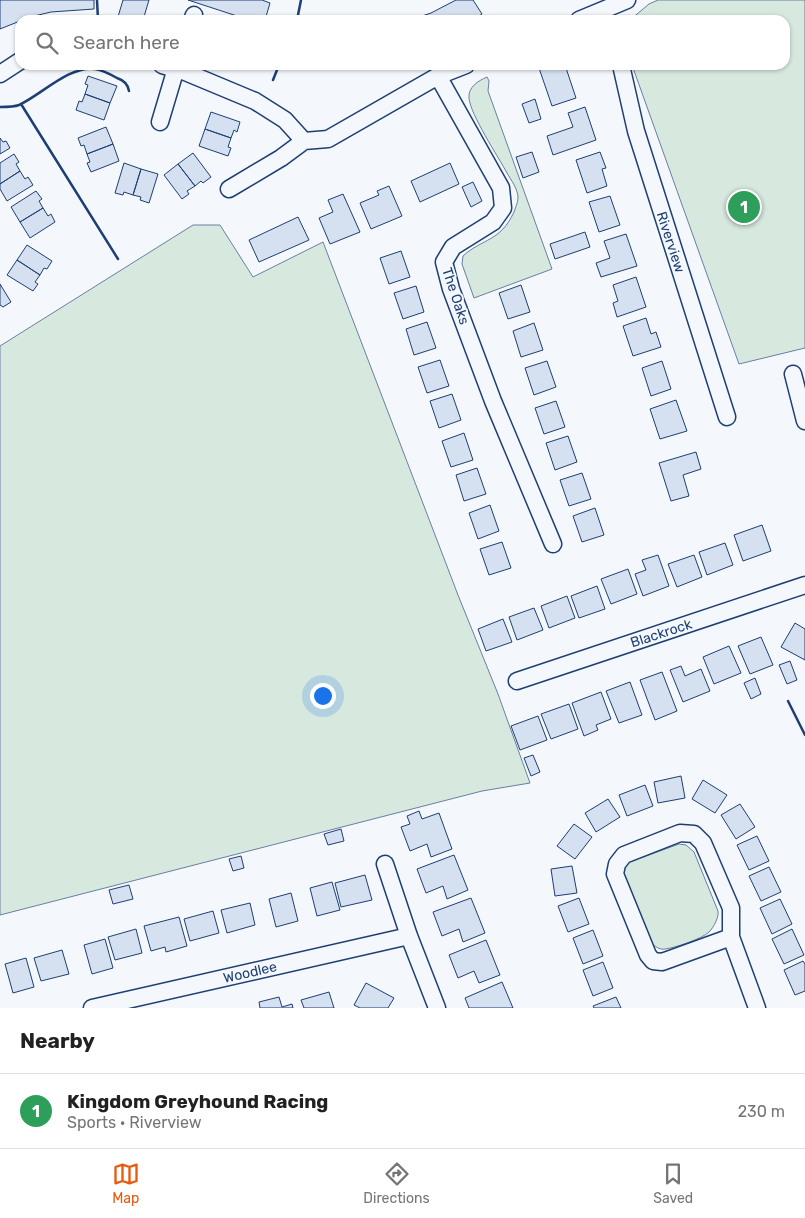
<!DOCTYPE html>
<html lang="en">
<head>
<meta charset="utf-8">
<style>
  :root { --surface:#fff; --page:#f6f6f6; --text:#202124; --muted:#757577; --line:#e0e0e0; --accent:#ea580c }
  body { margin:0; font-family:Rubik,sans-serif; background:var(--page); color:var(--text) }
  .you { position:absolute; left:322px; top:695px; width:18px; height:18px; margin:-12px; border:4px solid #fff; border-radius:50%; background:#1a73e8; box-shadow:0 0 0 8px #1a73e833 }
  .badge { display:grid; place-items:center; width:32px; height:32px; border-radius:50%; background:var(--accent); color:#fff; font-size:16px; font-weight:700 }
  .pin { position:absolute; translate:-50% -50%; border:2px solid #fff; box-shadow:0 1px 5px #0006 }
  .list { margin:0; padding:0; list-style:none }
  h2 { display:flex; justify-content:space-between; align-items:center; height:65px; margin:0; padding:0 20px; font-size:21px }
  h2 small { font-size:16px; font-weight:400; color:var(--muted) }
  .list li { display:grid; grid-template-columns:32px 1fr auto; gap:15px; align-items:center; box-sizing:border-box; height:75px; padding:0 20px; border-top:1px solid var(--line) }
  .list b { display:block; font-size:19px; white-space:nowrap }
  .list p { margin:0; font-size:16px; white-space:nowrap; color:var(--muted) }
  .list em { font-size:16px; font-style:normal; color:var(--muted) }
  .icon { flex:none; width:28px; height:28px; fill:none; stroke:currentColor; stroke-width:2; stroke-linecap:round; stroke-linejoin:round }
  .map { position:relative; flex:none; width:805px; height:1008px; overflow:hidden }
  .search { position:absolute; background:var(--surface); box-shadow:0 1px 4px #0004; left:15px; right:15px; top:15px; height:55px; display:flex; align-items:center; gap:12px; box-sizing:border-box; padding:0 18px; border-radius:15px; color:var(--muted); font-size:19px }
  .sheet { height:140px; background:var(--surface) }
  nav { display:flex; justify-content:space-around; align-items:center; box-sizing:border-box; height:70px; border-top:1px solid var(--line); background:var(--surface); font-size:14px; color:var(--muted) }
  nav a { display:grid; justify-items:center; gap:2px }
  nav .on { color:var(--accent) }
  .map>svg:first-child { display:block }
</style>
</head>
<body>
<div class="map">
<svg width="805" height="1008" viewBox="0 0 805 1008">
  <rect width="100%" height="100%" fill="#f4f7fb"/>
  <path fill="#d7e8df" stroke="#687fa3" d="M658,0h147v348l-66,16 -107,-299h153v-45h-155l19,-16z
    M487,77l2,4 -1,10 64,178 -78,29 -12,-34 1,-8c20,-18 37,-14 51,-44 1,-3 4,-10 4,-14 0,-9 -7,-18 -11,-25 -8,-15 -37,-59 -38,-75 -1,-11 9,-17 18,-21z
    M193,225h27l33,52 70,-35 135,353 40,99 32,89 -48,8 -482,124v-569z
    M679,844l7,1 8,7 24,59c1,6 -4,16 -9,21 -7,7 -35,16 -44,17 -6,1 -10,-3 -14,-6l-29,-68 3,-8 5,-5z"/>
  <path fill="#d5e0f0" stroke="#1d3f73" d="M0,0h94v9l-43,3 -21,5 -30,12z
    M123,0h26l-6,20h-26z
    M188,0h74l8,3 -5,17h-26l1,-3z
    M456,0h17l9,14 -9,6h-63l21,-7z
    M549,65h16l11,33 -24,8 -13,-38z
    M88,76l29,10 -7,17 -25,-9 3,-9 -3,-1z
    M85,94l25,9 -6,17 -28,-10 3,-9 3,1z
    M535,99l6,20 -12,4 -7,-19z
    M585,107l11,33 -43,15 -6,-19 26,-9 -5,-14z
    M211,112l29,10 -3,10 -3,-2 -3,8 -26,-9z
    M106,127l7,17 -26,10 -3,-9 -3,1 -3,-8z
    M205,129l26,9 -3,9 3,1 -3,8 -29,-10z
    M0,138l3,4 3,-1 4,7 -10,6z
    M113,144l6,17 -28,11 -4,-9 3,-1 -3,-8z
    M532,152l7,20 -16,6 -7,-21z
    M600,152l6,16 -4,1 5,17 -20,7 -11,-33z
    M193,153l18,24 -8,6 -2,-2 -6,5 -17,-22z
    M14,154l5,8 -3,2 4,7 -20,13v-21z
    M124,163l17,6 -8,26 -9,-3 -1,3 -8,-2z
    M450,163l9,21 -39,18 -9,-21z
    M178,164l17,22 -8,5 2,3 -7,5 -18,-24z
    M141,169l17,5 -9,29 -9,-3 1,-3 -8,-2z
    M20,171l5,8 3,-2 5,8 -26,16 -7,-12v-5z
    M473,182l9,19 -11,6 -9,-20z
    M389,186l13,30 -31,13 -11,-26 19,-8 -2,-4z
    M36,191l6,8 -3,2 4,7 -23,14 -9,-15z
    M343,194l17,38 -30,12 -11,-26 14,-6 -5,-12z
    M610,196l10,29 -21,7 -10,-30z
    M43,208l5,8 3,-2 4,8 -25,16 -10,-16z
    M298,217l11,23 -50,22 -10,-22z
    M585,232l5,15 -35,12 -5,-15z
    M626,234l11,32 -36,11 -5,-14 14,-5 -6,-17z
    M27,245l25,16 -5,8 -3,-1 -4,7 -23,-15z
    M401,251l9,26 -21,7 -9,-26z
    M17,260l23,15 -5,7 3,2 -5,7 -26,-16z
    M636,277l10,30 -29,10 -4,-14 5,-2 -5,-16z
    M0,284l11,18 -8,5 -3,-2z
    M521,285l9,27 -22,7 -9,-26z
    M416,286l8,26 -21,7 -9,-26z
    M646,318l5,16 5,-2 5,15 -28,9 -10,-30z
    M427,322l9,26 -22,7 -8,-26z
    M534,323l9,27 -22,7 -8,-26z
    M440,360l9,26 -22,7 -9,-26z
    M547,361l9,26 -22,8 -9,-27z
    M662,361l9,28 -20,7 -9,-28z
    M452,394l9,26 -22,8 -9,-27z
    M676,400l11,31 -27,8 -10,-30z
    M556,401l9,26 -21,7 -9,-26z
    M464,433l9,27 -22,7 -9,-26z
    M568,436l9,26 -22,8 -9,-27z
    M696,452l5,17 -18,6 6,21 -18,5 -12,-38z
    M477,468l9,26 -22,7 -8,-26z
    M582,473l9,26 -22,7 -9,-26z
    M490,505l9,26 -21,8 -9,-26z
    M595,508l9,27 -22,7 -9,-26z
    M762,525l9,26 -28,10 -9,-26z
    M502,542l9,26 -22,7 -9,-26z
    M725,543l8,22 -26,10 -8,-23z
    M658,555l11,31 -26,10 -8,-22 11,-4 -4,-10z
    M694,555l8,22 -25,10 -9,-23z
    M628,569l9,25 -26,10 -10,-25z
    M597,586l8,23 -26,9 -8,-22z
    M567,596l8,22 -26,10 -8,-22z
    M534,608l9,22 -26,10 -8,-23z
    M503,619l9,23 -26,9 -8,-22z
    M795,623l10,6v31l-24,-13z
    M761,637l12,28 -23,9 -12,-28z
    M729,646l12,27 -27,11 -11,-27z
    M790,661l7,19 -10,4 -8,-19z
    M681,666l4,10 16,-7 9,22 -27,11 -13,-32z
    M662,672l15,39 -22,9 -15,-40z
    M755,678l6,16 -10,5 -7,-16z
    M630,682l12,33 -23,8 -13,-32z
    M601,692l10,27 -15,6 2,5 -14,6 -12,-33z
    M569,704l9,25 -27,10 -10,-25z
    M538,716l9,24 -27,10 -9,-24z
    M533,755l7,17 -9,4 -7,-18z
    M681,776l4,22 -27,5 -4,-21z
    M703,780l24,15 -12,18 -23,-14z
    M645,785l8,21 -26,10 -8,-21z
    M608,799l12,18 -24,15 -11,-19z
    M740,804l15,23 -19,12 -15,-24z
    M419,811l3,8 17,-6 13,36 -21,8 -4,-13 -17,7 -9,-24 9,-3 -3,-8z
    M574,824l18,13 -17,22 -18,-13z
    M341,829l3,12 -16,4 -4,-11z
    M757,836l12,25 -20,9 -12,-25z
    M454,855l14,35 -21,9 -4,-13 -17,7 -9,-24z
    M241,856l3,12 -11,3 -4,-12z
    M572,866l5,27 -22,3 -4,-27z
    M769,867l12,25 -20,9 -12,-25z
    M365,875l7,25 -31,7 -6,-24z
    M332,882l8,28 -23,6 -7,-28z
    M129,885l4,14 -20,5 -4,-14z
    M291,893l7,28 -22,6 -7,-28z
    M471,898l14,35 -22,9 -4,-13 -17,7 -9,-24z
    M579,898l10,26 -21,8 -10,-26z
    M780,899l12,25 -20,10 -12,-26z
    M250,903l5,22 -28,8 -6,-23z
    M213,911l6,22 -29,8 -6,-22z
    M179,917l8,29 -21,6 -1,-5 -14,4 -7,-25z
    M136,929l6,24 -27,7 -7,-23z
    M792,929l12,26 -20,9 -12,-25z
    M593,930l10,26 -20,8 -10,-26z
    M105,939l8,29 -21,6 -8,-29z
    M486,940l14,35 -21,8 -5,-12 -16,7 -9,-23z
    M62,950l7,24 -28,7 -7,-23z
    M26,958l8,29 -21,6 -8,-29z
    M803,961l2,3v27l-10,4 -11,-25z
    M603,962l10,26 -20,8 -10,-26z
    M502,982l11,26h-44l-4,-10z
    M366,983l28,15 -6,10h-28l-6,-3z
    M329,992l5,16h-30l-3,-8z
    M279,997l3,10 10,-3 1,4h-33l-1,-6z
    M616,997l5,11h-27l-1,-2z"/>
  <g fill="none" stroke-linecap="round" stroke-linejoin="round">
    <g stroke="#1d3f73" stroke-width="19">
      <path id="minor" d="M192,20l2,-5
        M579,20l48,-20
        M162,65l21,6 72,30 30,19 19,21 24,-2 110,-63 28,-11
        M621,65l15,66 91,286
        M0,74l20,-13
        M438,76l63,112 2,20 -10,14 -40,25 -9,15 7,27 42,112 60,143
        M160,122l17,-57
        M229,189l52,-31 23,-17
        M793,374l12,47
        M517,681l288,-96
        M385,864l24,72 28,72
        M731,937l-69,25 -9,-1 -5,-6 -33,-81 2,-10 7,-9 56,-22 14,1 9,9 28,65v29l26,71
        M92,1008l317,-72"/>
    </g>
    <use href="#minor" stroke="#f4f7fb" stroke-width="16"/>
    <path stroke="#1d3f73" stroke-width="2.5" d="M97,0l1,20
      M297,20l4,-20
      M273,80l6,-15
      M21,104l97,155
      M0,107c6,0 14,0 19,-2 22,-10 51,-40 76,-36 7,1 15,5 22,9 6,2 11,6 12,13
      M788,701l17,34"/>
  </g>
  <g text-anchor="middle" stroke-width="4" stroke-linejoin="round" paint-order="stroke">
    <g font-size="14" fill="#1d3f73" stroke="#f4f7fb">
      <text transform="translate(671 242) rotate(72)" y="5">Riverview</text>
      <text transform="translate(456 296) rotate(72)" y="5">The Oaks</text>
      <text transform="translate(661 633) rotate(-18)" y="5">Blackrock</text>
      <text transform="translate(250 972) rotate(-13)" y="5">Woodlee</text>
    </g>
  </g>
</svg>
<div class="you"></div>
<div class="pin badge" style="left:744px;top:207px;background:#2e9e5b">1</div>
<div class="search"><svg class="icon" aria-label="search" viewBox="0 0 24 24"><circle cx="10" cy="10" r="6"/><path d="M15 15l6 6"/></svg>Search here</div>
</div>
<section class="sheet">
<h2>Nearby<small></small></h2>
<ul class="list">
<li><span class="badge" style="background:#2e9e5b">1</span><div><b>Kingdom Greyhound Racing</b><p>Sports · Riverview</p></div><em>230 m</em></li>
</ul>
</section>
<nav>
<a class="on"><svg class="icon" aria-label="map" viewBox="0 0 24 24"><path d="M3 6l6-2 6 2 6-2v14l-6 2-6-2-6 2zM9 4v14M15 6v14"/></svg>Map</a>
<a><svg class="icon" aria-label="directions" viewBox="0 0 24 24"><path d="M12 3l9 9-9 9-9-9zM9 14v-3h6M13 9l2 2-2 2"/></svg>Directions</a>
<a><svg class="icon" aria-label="saved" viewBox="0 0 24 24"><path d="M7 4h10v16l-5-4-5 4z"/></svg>Saved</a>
</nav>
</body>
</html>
